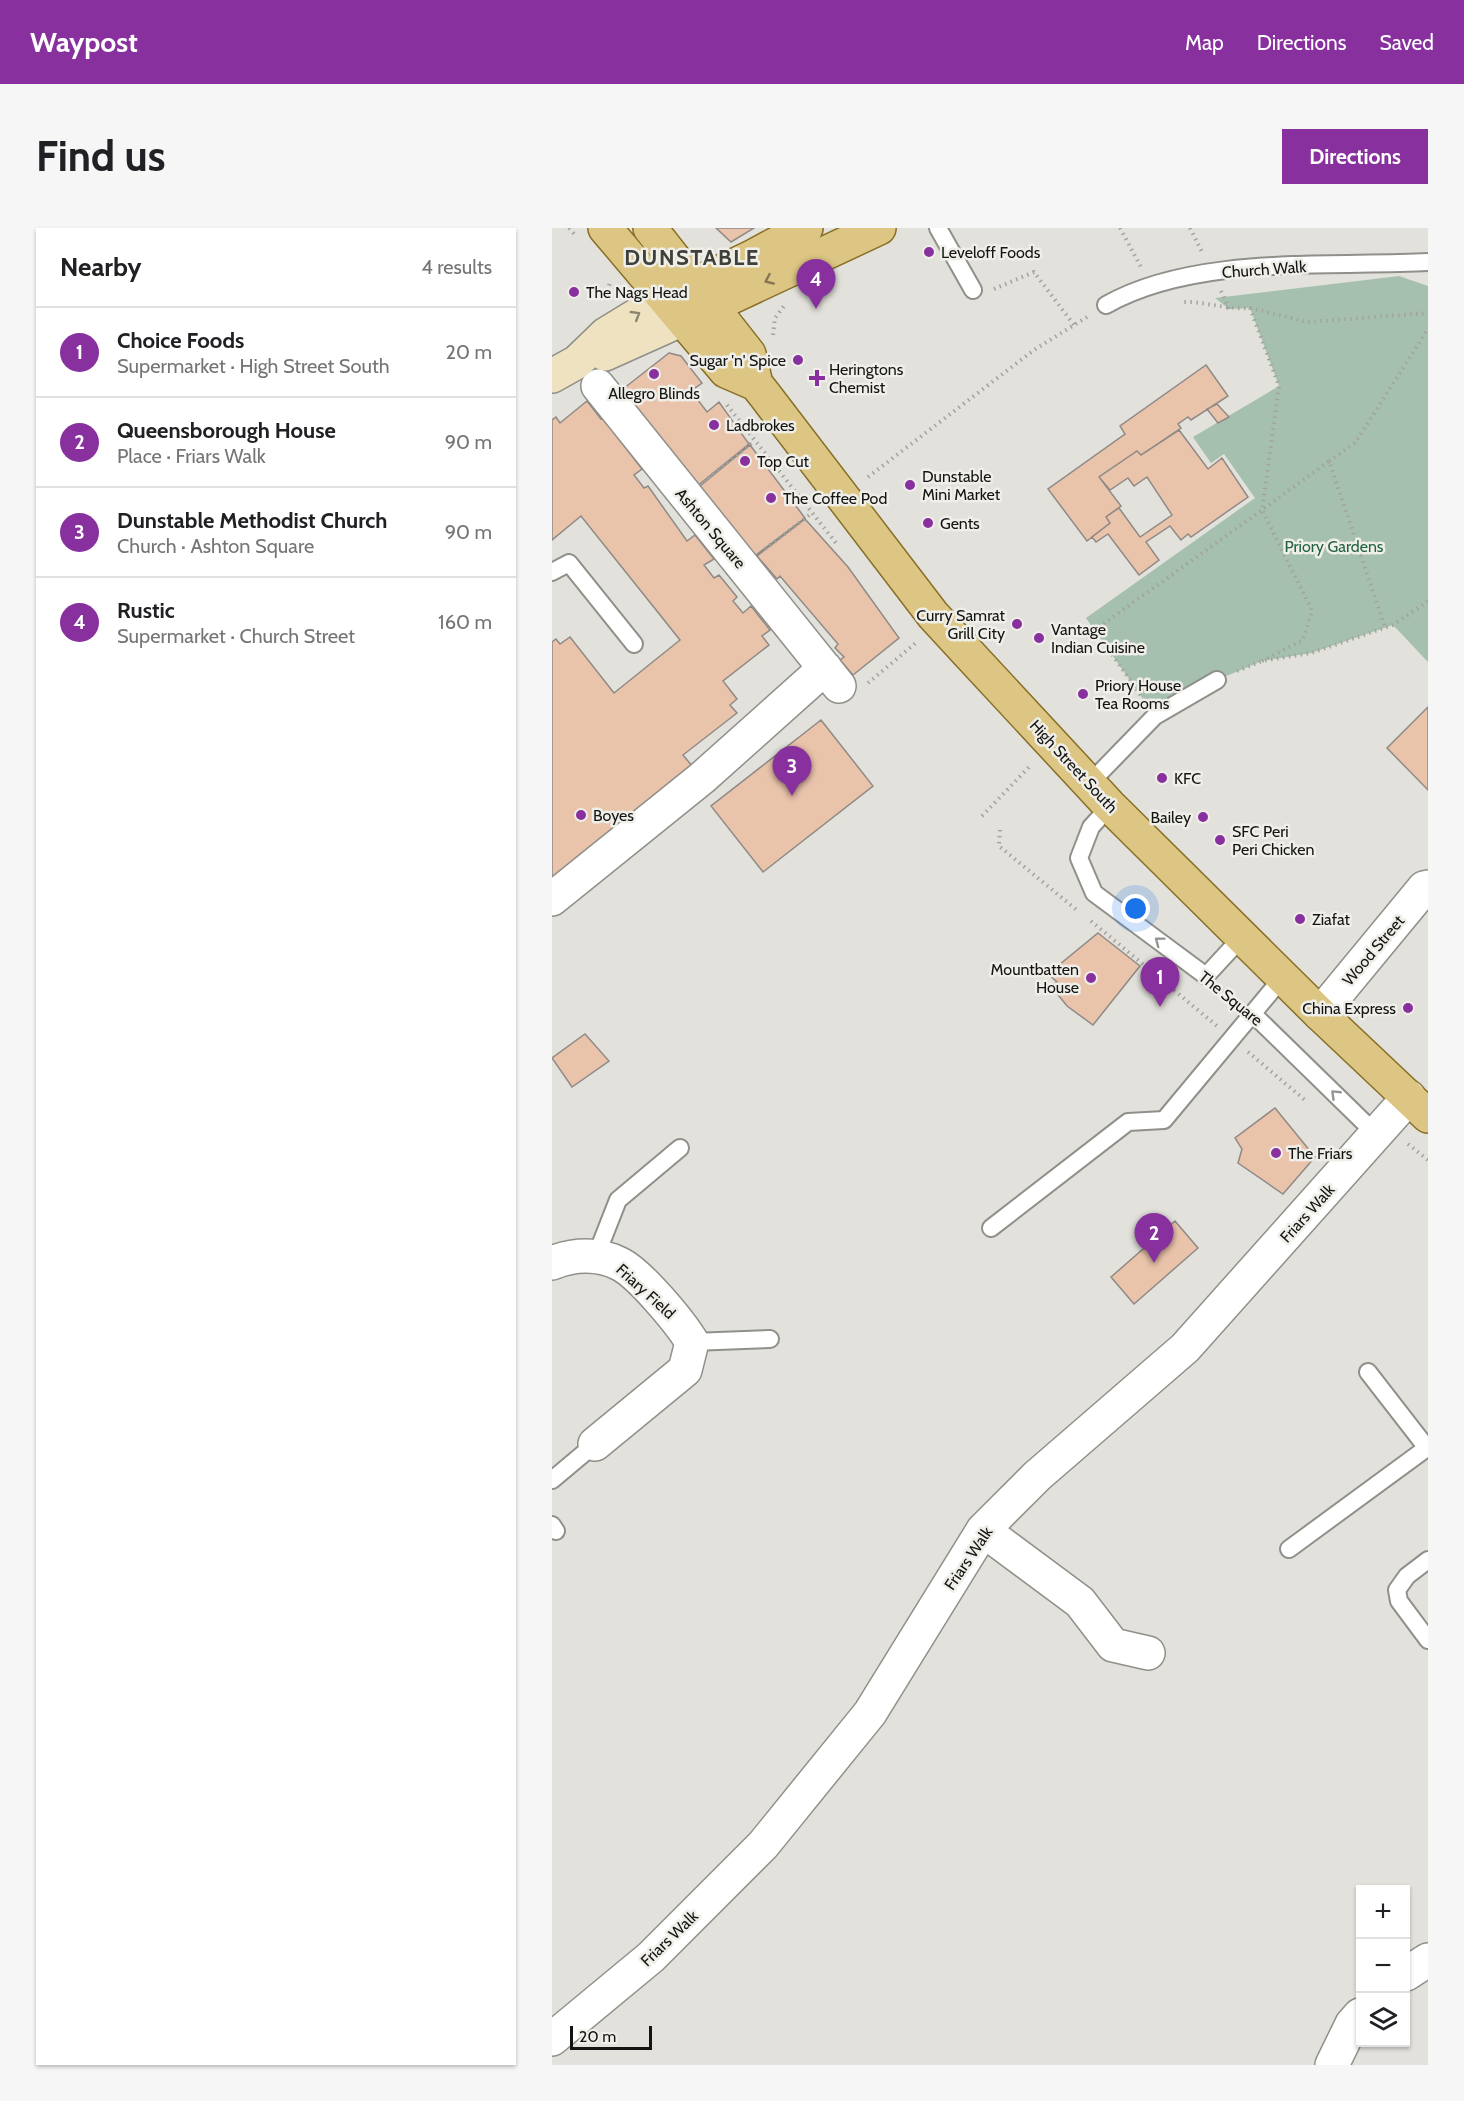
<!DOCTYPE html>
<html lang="en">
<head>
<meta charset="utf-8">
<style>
  :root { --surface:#fff; --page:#f6f6f6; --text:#202124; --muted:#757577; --line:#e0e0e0; --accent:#88319e }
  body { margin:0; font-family:Cabin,sans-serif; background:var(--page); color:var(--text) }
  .controls { position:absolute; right:18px; bottom:18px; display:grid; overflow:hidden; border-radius:0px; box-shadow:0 2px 4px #0004 }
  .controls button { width:54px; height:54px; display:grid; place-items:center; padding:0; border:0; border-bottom:2px solid var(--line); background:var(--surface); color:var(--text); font:30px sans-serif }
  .scale { position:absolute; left:18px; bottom:15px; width:82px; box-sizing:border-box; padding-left:6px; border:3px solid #141412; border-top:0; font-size:16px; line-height:21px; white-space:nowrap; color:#141412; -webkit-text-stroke:4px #efeee8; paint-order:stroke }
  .you { position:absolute; left:584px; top:681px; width:21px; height:21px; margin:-15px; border:4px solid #fff; border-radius:50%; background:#1a73e8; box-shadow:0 0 0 9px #1a73e833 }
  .badge { display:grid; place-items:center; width:39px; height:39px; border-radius:50%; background:var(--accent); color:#fff; font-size:20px; font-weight:700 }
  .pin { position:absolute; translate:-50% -50px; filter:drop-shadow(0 2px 3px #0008) }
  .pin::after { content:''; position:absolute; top:32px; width:21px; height:18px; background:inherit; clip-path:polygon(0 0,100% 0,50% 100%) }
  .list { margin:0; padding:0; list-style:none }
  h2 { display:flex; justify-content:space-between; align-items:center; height:78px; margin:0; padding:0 24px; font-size:26px }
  h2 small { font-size:20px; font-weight:400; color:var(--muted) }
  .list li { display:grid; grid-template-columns:39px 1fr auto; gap:18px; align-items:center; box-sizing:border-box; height:90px; padding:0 24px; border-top:2px solid var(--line) }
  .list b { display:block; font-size:22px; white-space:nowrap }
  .list p { margin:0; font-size:20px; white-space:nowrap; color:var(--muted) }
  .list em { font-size:20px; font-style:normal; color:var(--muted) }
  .icon { flex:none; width:33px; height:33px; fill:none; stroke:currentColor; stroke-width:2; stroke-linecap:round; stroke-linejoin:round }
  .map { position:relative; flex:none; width:876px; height:1837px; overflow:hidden; border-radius:0px }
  header { display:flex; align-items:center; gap:36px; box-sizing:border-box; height:84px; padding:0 30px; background:var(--accent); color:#fff }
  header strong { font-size:28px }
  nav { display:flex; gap:33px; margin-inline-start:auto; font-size:21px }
  .intro { display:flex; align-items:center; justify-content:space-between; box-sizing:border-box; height:144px; padding:0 36px }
  h1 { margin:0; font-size:42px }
  .button { padding:15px 27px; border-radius:0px; background:var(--accent); color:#fff; font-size:21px; font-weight:700 }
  main { display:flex; gap:36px; padding:0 36px }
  aside { flex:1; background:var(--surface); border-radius:0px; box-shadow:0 2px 4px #0004 }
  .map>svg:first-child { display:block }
</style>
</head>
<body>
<header>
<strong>Waypost</strong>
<nav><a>Map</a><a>Directions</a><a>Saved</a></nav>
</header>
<div class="intro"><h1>Find us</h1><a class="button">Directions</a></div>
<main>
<aside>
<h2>Nearby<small>4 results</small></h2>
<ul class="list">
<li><span class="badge">1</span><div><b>Choice Foods</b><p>Supermarket · High Street South</p></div><em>20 m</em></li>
<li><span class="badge">2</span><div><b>Queensborough House</b><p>Place · Friars Walk</p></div><em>90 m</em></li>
<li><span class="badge">3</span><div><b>Dunstable Methodist Church</b><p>Church · Ashton Square</p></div><em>90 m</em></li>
<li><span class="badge">4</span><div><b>Rustic</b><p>Supermarket · Church Street</p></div><em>160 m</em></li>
</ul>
</aside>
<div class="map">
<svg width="876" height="1837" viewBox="0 0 876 1837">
  <rect width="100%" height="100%" fill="#e2e1db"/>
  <path fill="#a6c0b0" d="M847,48l29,10v376l-35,-37 -82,28 -49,8 -45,19 -62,36 -69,-98 169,-120 -31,-44 -13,9 -18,-26 86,-51 -29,-78 -21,1 -14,-11z"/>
  <path fill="#eac3ab" stroke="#8f8a86" stroke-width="1.5" d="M164,0h38l-23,14z
    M117,125l12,3 21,27 -11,8 16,21 12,-10 30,42 -53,43 -77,-95z
    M654,137l22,31 -37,24 -3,-3 -10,7 3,4 -40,27 -4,-4 -38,26 22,29 -15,11 4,6 -23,18 -39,-52 77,-55 -5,-8z
    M35,173l14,18 2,-1 39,51 -8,6 10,13 4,-2 39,55 8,-6 19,24 -10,6 10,13 5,-3 18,22 -4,4 10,12 8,-7 19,24 -8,6 7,9 -46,36 14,18 -7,6 7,8 -54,42 14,17 -145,115v-245l4,-3 4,5 10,-7 44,56 66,-53 -99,-124 -29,24v-120l4,-3 4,6z
    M665,176l12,13 -11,6 -11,-14z
    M627,202l29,39 14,-11 26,39 -57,40 -3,-3 -7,6 -11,-14 -24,16 13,18 -20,15 -31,-41 -12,8 -4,-5 18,-14 -4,-6 13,-9 21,29 32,-22 -25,-38 -13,9 -6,-8 -18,12 -11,-13 38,-26 4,4z
    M198,217l55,73 -53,40 -58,-67z
    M253,291l43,48 51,71 -46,37 -13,-15 4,-3 -9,-9 3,-4 -58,-68 -3,3 -20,-23z
    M876,479v83l-41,-42z
    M269,492l52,66 -110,86 -52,-66z
    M546,705l42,33 -47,59 -26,-19 -16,-20 6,-4 -9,-8z
    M33,806l24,27 -37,26 -20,-29z
    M723,880l40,49 -32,37 -45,-31 4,-14 -7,-11z
    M623,993l23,27 -64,56 -23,-27z"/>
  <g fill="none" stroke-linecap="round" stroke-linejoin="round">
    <g stroke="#908f89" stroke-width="20">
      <path id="lane" d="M386,0l35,62
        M554,77c88,-50 222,-38 322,-43
        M0,344l17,-9 65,81
        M537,556l66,-68 62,-36
        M558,578l-19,21 -12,31 15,35 112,83 36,-39
        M701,786l124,121
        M439,1000l137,-106 36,-2 119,-143
        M44,1028l22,-56 62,-52
        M140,1114l78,-3
        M816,1144l59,76
        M0,1252l43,-36
        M0,1297l4,6
        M737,1321l139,-102
        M876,1332l-21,16 -10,14 2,11 29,39"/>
    </g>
    <g stroke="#908f89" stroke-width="36">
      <path id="street" d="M46,158l241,300
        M0,671l150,-121 123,-110
        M768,786l104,-126 4,-1
        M0,1035c21,-9 47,-10 68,1 20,10 60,58 72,78l-7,28 -90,74
        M431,1302l97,72 33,43 35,8
        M854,1746l22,-14
        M0,1811l99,-82 112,-112 107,-132 113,-183 54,-54 148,-128 224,-251
        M780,1837l20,-41 8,-9"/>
    </g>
    <g stroke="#908f89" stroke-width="36">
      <path id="secondary" d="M53,126l78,-35
        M0,148l25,-14 29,-28 59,-36"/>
    </g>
    <g stroke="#886f26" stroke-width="36">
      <path id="primary" d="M53,0l121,143 30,13
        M98,0l99,126 7,30 8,10 169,221 35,38 142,153 210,208 108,102
        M122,66l76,-36 56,-30
        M141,87l186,-87"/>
    </g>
    <path stroke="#a3a39e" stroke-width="4" stroke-dasharray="1.5 4.5" stroke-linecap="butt" d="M17,0l6,7
      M568,0l21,39
      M638,0l12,24
      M442,61l40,-17 40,53
      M669,63l8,18
      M54,69l4,-15
      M698,80l58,14 120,-9
      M221,107l2,-17 9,-12
      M175,177l109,138
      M777,233l26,-18 73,-114
      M316,249l166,-127 53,-33
      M156,250l46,-37
      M213,321l47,-36
      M710,433l41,-21 9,-30 -50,-100 67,-49 56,166
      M685,443l25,-10 49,-8 82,-28 35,-24
      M316,455l50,-42
      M592,472l-49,-70 167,-120 17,-124 -29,-78c-24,2 -45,-7 -69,-6
      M430,588l49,-51
      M448,602l-1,16 79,65
      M539,693l126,105
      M671,762l13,10
      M696,824l58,49
      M856,916l20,16"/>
    <use href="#lane" stroke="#fff" stroke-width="16"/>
    <use href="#street" stroke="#fff" stroke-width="33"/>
    <use href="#secondary" stroke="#eee2c1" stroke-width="33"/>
    <use href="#primary" stroke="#ddc683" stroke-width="33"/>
  </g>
  <defs><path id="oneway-chevron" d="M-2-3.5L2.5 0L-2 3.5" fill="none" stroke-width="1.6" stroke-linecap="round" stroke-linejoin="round" transform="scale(1.5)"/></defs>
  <use stroke="#837650" href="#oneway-chevron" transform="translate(217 52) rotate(156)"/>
  <use stroke="#8c8572" href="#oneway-chevron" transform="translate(84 87) rotate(-31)"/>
  <g stroke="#959594">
    <use href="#oneway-chevron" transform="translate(607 713) rotate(-143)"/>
    <use href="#oneway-chevron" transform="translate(783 866) rotate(-136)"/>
  </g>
  <g fill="#88319e" stroke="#efeee8" stroke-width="2">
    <circle cx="377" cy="24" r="6"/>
    <circle cx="22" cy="64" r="6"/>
    <circle cx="246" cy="132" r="6"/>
    <circle cx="102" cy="146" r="6"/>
    <path d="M262 141h6v6h6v6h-6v6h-6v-6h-6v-6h6z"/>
    <circle cx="162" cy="197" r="6"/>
    <circle cx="193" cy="233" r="6"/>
    <circle cx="358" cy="257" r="6"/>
    <circle cx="219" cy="270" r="6"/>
    <circle cx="376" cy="295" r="6"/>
    <circle cx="465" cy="396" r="6"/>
    <circle cx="487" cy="410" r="6"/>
    <circle cx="531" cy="466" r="6"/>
    <circle cx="610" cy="550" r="6"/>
    <circle cx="29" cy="587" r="6"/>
    <circle cx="651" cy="589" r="6"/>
    <circle cx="668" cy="612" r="6"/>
    <circle cx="748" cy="691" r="6"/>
    <circle cx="539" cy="750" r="6"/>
    <circle cx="856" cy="780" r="6"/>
    <circle cx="724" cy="925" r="6"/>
  </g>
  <g text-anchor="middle" stroke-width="5" stroke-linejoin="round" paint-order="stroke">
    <g font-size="16" fill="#141412" stroke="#efeee8" text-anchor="start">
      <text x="389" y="30">Leveloff Foods</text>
      <text x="34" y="70">The Nags Head</text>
      <text x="234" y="138" text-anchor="end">Sugar 'n' Spice</text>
      <text x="277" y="147">Heringtons<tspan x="277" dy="18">Chemist</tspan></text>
      <text x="102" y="171" text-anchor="middle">Allegro Blinds</text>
      <text x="174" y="203">Ladbrokes</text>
      <text x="205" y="239">Top Cut</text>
      <text x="370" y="254">Dunstable<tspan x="370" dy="18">Mini Market</tspan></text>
      <text x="231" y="276">The Coffee Pod</text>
      <text x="388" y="301">Gents</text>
      <text x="453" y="393" text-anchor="end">Curry Samrat<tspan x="453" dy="18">Grill City</tspan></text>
      <text x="499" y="407">Vantage<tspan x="499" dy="18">Indian Cuisine</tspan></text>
      <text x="543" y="463">Priory House<tspan x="543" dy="18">Tea Rooms</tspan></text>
      <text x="622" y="556">KFC</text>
      <text x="41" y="593">Boyes</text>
      <text x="639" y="595" text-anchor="end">Bailey</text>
      <text x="680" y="609">SFC Peri<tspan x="680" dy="18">Peri Chicken</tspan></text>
      <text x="760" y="697">Ziafat</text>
      <text x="527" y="747" text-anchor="end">Mountbatten<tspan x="527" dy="18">House</tspan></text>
      <text x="844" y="786" text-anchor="end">China Express</text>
      <text x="736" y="931">The Friars</text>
    </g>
    <g font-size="16" fill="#141412" stroke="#efeee8">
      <text transform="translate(712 41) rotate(-4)" y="6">Church Walk</text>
      <text transform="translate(159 300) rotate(50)" y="6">Ashton Square</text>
      <text transform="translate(522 538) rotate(47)" y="6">High Street South</text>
      <text transform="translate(821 722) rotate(-50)" y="6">Wood Street</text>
      <text transform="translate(679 770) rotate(39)" y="6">The Square</text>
      <text transform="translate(755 985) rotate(-48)" y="6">Friars Walk</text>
      <text transform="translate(94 1063) rotate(42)" y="6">Friary Field</text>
      <text transform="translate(416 1330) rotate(-56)" y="6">Friars Walk</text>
      <text transform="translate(117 1710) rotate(-44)" y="6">Friars Walk</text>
    </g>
    <g font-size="16" fill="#226343" stroke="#efeee8">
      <text x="782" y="324">Priory Gardens</text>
    </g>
    <g font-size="22" font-weight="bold" letter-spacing="1.5" fill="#40403b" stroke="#efeee8">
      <text x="140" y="37">DUNSTABLE</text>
    </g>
  </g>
</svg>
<div class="controls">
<button>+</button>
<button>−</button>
<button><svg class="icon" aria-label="layers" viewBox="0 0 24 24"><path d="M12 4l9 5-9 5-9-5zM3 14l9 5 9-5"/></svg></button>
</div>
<div class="scale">20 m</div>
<div class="you"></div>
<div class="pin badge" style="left:608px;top:779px">1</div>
<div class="pin badge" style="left:602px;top:1035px">2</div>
<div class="pin badge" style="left:240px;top:568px">3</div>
<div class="pin badge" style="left:264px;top:81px">4</div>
</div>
</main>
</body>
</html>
